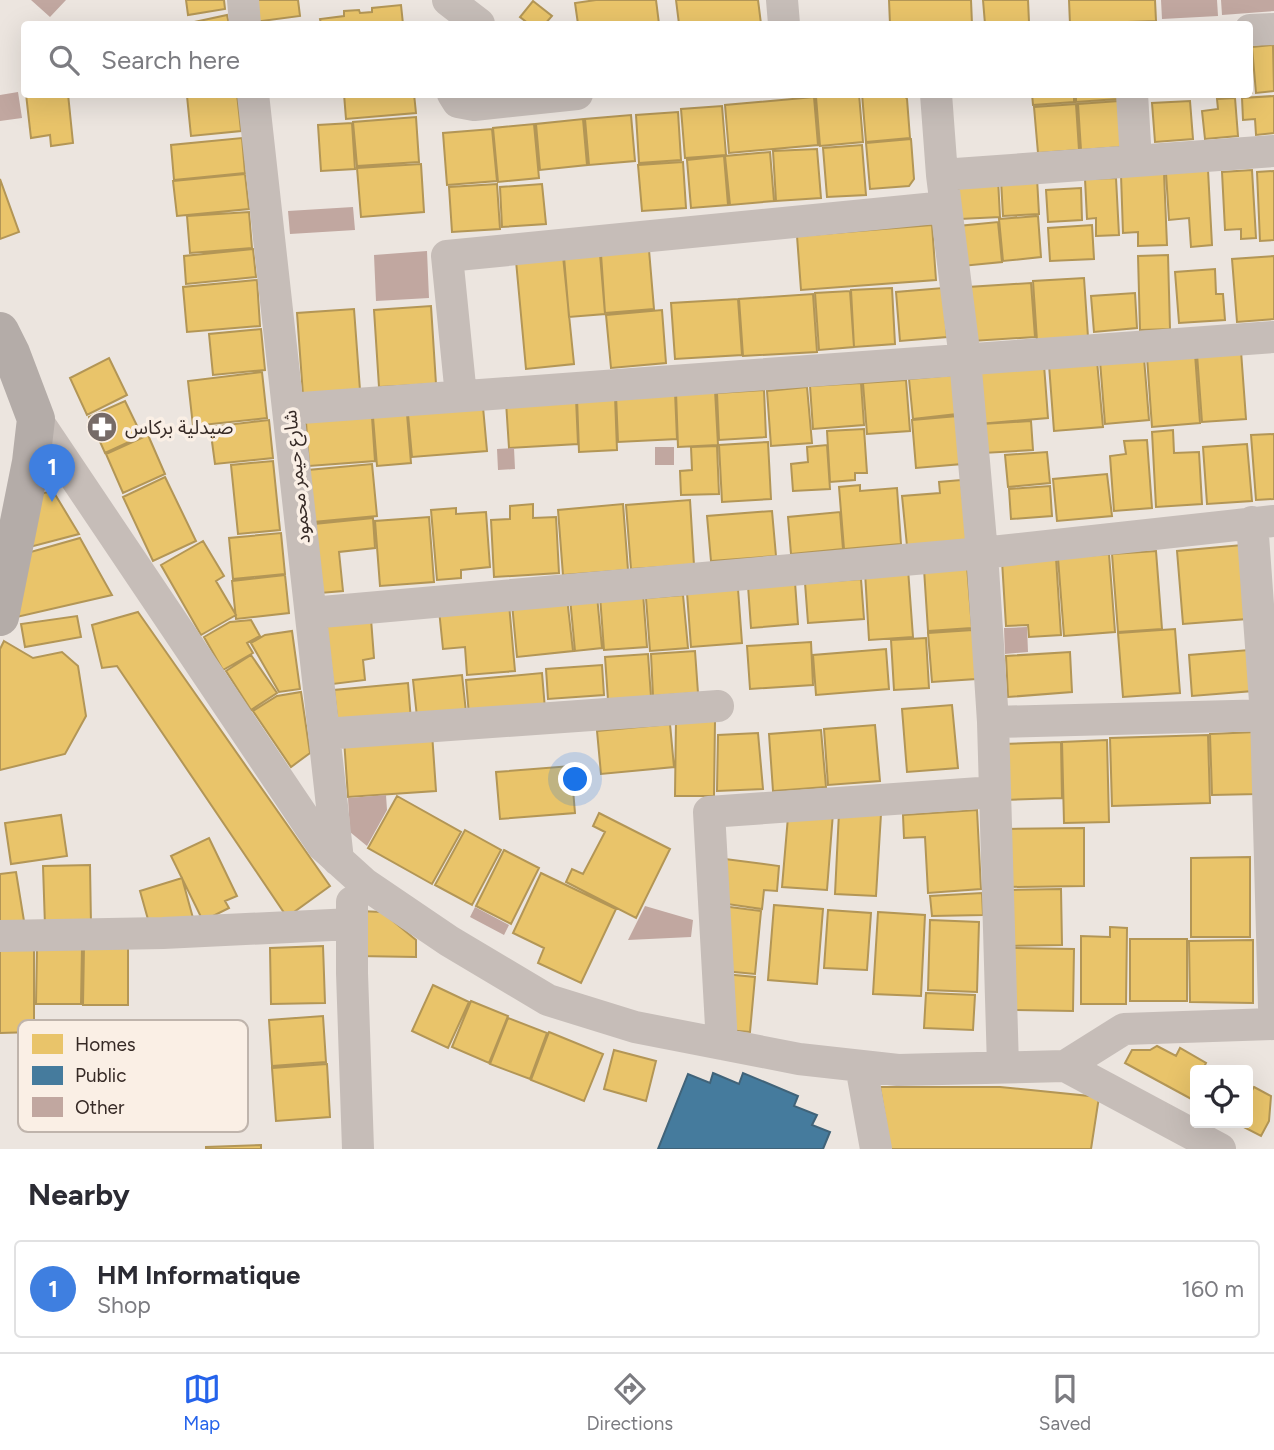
<!DOCTYPE html>
<html lang="en">
<head>
<meta charset="utf-8">
<style>
  :root { --surface:#fff; --page:#f7f7f7; --text:#2b2b33; --muted:#7c7c81; --line:#e1e1e2; --accent:#2563eb }
  body { margin:0; font-family:Figtree,"Noto Sans Arabic",sans-serif; background:var(--page); color:var(--text) }
  .controls { position:absolute; right:21px; bottom:21px; display:grid; overflow:hidden; border-radius:7px; box-shadow:0 7px 28px #0002 }
  .controls button { width:63px; height:63px; display:grid; place-items:center; padding:0; border:0; border-bottom:2px solid var(--line); background:var(--surface); color:var(--text); font:35px sans-serif }
  .you { position:absolute; left:576px; top:780px; width:24px; height:24px; margin:-18px; border:5px solid #fff; border-radius:50%; background:#1a73e8; box-shadow:0 0 0 10px #1a73e833 }
  .badge { display:grid; place-items:center; width:46px; height:46px; border-radius:50%; background:var(--accent); color:#fff; font-size:23px; font-weight:700 }
  .pin { position:absolute; translate:-50% -58px; filter:drop-shadow(0 2px 4px #0008) }
  .pin::after { content:''; position:absolute; top:37px; width:24px; height:21px; background:inherit; clip-path:polygon(0 0,100% 0,50% 100%) }
  .list { margin:0; padding:0; list-style:none }
  h2 { display:flex; justify-content:space-between; align-items:center; height:91px; margin:0; padding:0 28px; font-size:30px }
  h2 small { font-size:23px; font-weight:400; color:var(--muted) }
  .list li { display:grid; grid-template-columns:46px 1fr auto; gap:21px; align-items:center; box-sizing:border-box; height:98px; margin:0 14px 14px; padding:0 14px; border:2px solid var(--line); border-radius:7px }
  .list b { display:block; font-size:26px; white-space:nowrap }
  .list p { margin:0; font-size:23px; white-space:nowrap; color:var(--muted) }
  .list em { font-size:23px; font-style:normal; color:var(--muted) }
  .icon { flex:none; width:38px; height:38px; fill:none; stroke:currentColor; stroke-width:2; stroke-linecap:round; stroke-linejoin:round }
  .map { position:relative; flex:none; width:1274px; height:1149px; overflow:hidden }
  .search { position:absolute; background:var(--surface); box-shadow:0 7px 28px #0002; left:21px; right:21px; top:21px; height:77px; display:flex; align-items:center; gap:18px; box-sizing:border-box; padding:0 24px; border-radius:7px; color:var(--muted); font-size:26px }
  .sheet { height:203px; background:var(--surface) }
  nav { display:flex; justify-content:space-around; align-items:center; box-sizing:border-box; height:98px; border-top:2px solid var(--line); background:var(--surface); font-size:19px; color:var(--muted) }
  nav a { display:grid; justify-items:center; gap:4px }
  nav .on { color:var(--accent) }
  .map>svg:first-child { display:block }
</style>
</head>
<body>
<div class="map">
<svg width="1274" height="1149" viewBox="0 0 1274 1149">
  <rect width="100%" height="100%" fill="#ece5df"/>
  <path fill="#e9c46a" stroke="#b39656" stroke-width="2" d="M186,0h38l1,9 -37,6z
    M252,0h46l2,16 -46,6z
    M596,0h60l3,24h-81l-3,-21z
    M676,0h82l3,24h-82z
    M889,0h82l1,24h-82z
    M983,0h45l1,22 -44,2z
    M1069,0h86l1,21 -86,3z
    M533,1l19,15 -7,8h-16l-9,-7z
    M401,5l2,19h-82l-1,-5 24,-3v-5l15,-1 1,3 12,-1v-4z
    M227,15l2,9h-44z
    M1273,45l1,46 -18,2 -4,-46z
    M1250,58l2,35h-2z
    M26,94h42l5,49 -22,3 -1,-11 -19,3z
    M202,94h35l4,37 -50,5 -4,-40z
    M344,94h70l2,19 -70,6z
    M859,94l4,48 -43,4 -4,-49z
    M862,94h41l4,5 3,39 -44,4z
    M1032,94h42v8l-41,3z
    M1076,94h42v5l-42,3z
    M1153,94h30v1l-30,2z
    M1274,96v37l-18,2 -1,-16 -12,1 -1,-22z
    M814,97l4,48 -89,8 -4,-48z
    M1235,98l3,38 -33,3 -3,-28 16,-2 -1,-10z
    M1119,101l3,46 -41,3 -3,-46z
    M1190,101l3,38 -38,3 -3,-39z
    M1076,104l3,46 -41,3 -4,-46z
    M722,106l4,49 -41,3 -4,-49z
    M678,112l3,48 -42,3 -3,-48z
    M631,115l4,46 -46,4 -4,-46z
    M416,117l3,45 -62,4 -4,-44z
    M583,119l4,46 -47,5 -4,-46z
    M352,123l3,46 -34,2 -3,-46z
    M534,124l5,54 -41,4 -5,-54z
    M492,129l5,52 -50,4 -4,-52z
    M242,138l3,35 -71,7 -3,-35z
    M911,139l3,40 -5,7 -39,3 -4,-46z
    M862,145l4,50 -39,2 -4,-49z
    M817,149l4,49 -45,3 -3,-50z
    M770,152l4,49 -44,4 -5,-49z
    M724,156l4,49 -37,3 -4,-48z
    M683,162l3,46 -44,3 -4,-46z
    M421,164l3,48 -63,5 -4,-49z
    M1208,170l4,75 -21,2 -2,-29 -20,2 -3,-47z
    M1252,170l4,68 -15,1v-10l-16,1 -3,-58z
    M1274,171v69l-14,1 -3,-69z
    M1164,173l3,72 -29,1v-14l-15,1 -2,-58z
    M245,174l4,35 -72,7 -4,-35z
    M1037,178l2,36 -36,2 -2,-36z
    M1116,178l3,57 -23,1v-18l-9,1 -2,-40z
    M0,179l19,53 -19,7z
    M998,179l2,38 -40,2 -2,-37z
    M497,184l3,45 -48,3 -3,-45z
    M542,184l4,40 -44,3 -2,-40z
    M1081,188l1,32 -34,2 -2,-32z
    M249,212l3,36 -62,5 -3,-37z
    M1038,216l3,41 -38,4 -4,-42z
    M998,222l4,40 -40,4 -4,-40z
    M932,225l4,55 -135,10 -4,-54z
    M1092,225l2,34 -44,2 -2,-33z
    M253,249l3,28 -70,7 -2,-28z
    M649,250l5,59 -49,4 -4,-59z
    M600,254l5,60 -36,3 -5,-60z
    M1168,255l2,74 -30,1 -2,-74z
    M563,256l11,108 -48,5 -10,-108z
    M1274,256v63l-37,3 -5,-63z
    M1215,269l1,25h7l2,26 -46,3 -4,-51z
    M1084,278l4,59 -51,4 -4,-60z
    M257,280l3,46 -73,6 -4,-45z
    M1031,283l4,54 -63,4 -4,-54z
    M892,288l3,56 -41,3 -3,-57z
    M943,288l4,49 -47,4 -4,-49z
    M850,291l4,56 -35,3 -4,-57z
    M1135,293l2,35 -43,4 -3,-36z
    M813,294l4,58 -74,4 -4,-57z
    M738,299l4,56 -67,4 -4,-56z
    M431,306l5,78 -57,3 -5,-77z
    M354,309l6,81 -57,5 -6,-82z
    M662,310l4,53 -55,5 -5,-53z
    M261,329l4,41 -52,5 -4,-41z
    M1241,351l5,68 -44,3 -5,-68z
    M1195,354l5,69 -48,4 -5,-70z
    M109,358l18,37 -40,20 -17,-37z
    M1144,358l5,62 -44,4 -5,-63z
    M1097,361l6,66 -49,4 -5,-66z
    M1044,365l4,53 -69,6 -4,-53z
    M262,372l5,46 -74,8 -5,-45z
    M953,375l4,39 -44,5 -4,-40z
    M906,380l4,51 -43,3 -4,-51z
    M861,383l3,42 -51,4 -3,-43z
    M807,387l5,56 -41,3 -4,-55z
    M715,390l3,55 -40,2 -2,-55z
    M764,390l2,47 -47,3 -2,-47z
    M675,392l2,47 -59,3 -2,-47z
    M615,396l2,54 -38,2 -2,-54z
    M576,398l2,46 -69,4 -3,-46z
    M125,401l17,35 -37,17 -16,-36z
    M483,407l4,44 -75,6 -4,-43z
    M407,414l4,49 -34,3 -4,-49z
    M958,416l4,48 -46,4 -4,-48z
    M372,417l3,44 -66,5 -3,-44z
    M269,420l4,38 -58,6 -5,-37z
    M1031,421l2,29 -50,3 -2,-29z
    M864,429l3,44h-12v7l-25,2 -3,-51z
    M1173,430l1,23 25,-1 3,52 -46,3 -4,-75z
    M1274,434v65l-18,1 -5,-65z
    M148,435l17,39 -42,19 -17,-39z
    M1147,440l5,68 -38,3 -4,-55 16,-2 -2,-13z
    M768,442l3,57 -49,3 -3,-57z
    M1247,444l5,57 -45,3 -4,-57z
    M827,445l3,44 -37,2 -2,-27 17,-2 -1,-15z
    M717,446l2,48 -38,1 -1,-24 12,-1 -1,-23z
    M1047,452l3,31 -42,4 -3,-32z
    M273,461l7,69 -42,4 -7,-69z
    M372,464l5,52 -64,6 -5,-52z
    M1107,474l5,42 -55,5 -4,-42z
    M165,477l31,64 -43,20 -30,-64z
    M961,480l6,61 -60,5 -5,-50 38,-3 -1,-11z
    M860,485v6l37,-3 4,56 -57,5 -5,-62z
    M1050,486l2,30 -41,3 -2,-30z
    M53,491l26,43 -53,14 8,-53z
    M690,500l4,65 -63,4 -5,-64z
    M533,504v14l23,-1 3,56 -65,4 -3,-57 19,-1v-13z
    M623,504l5,66 -65,5 -5,-65z
    M456,508v6l30,-2 4,55 -29,3v8l-24,2 -6,-70z
    M772,511l4,45 -65,5 -4,-45z
    M840,512l3,37 -52,5 -3,-37z
    M429,517l5,65 -54,4 -5,-65z
    M373,518l2,30 -36,4 4,39 -23,2 -6,-69z
    M281,533l4,41 -52,5 -4,-41z
    M80,538l32,57 -104,24 12,-64z
    M203,541l21,35 -8,5 20,34 -35,20 -40,-70z
    M1242,545l5,74 -64,5 -6,-73z
    M1156,551l6,78 -44,3 -6,-78z
    M1109,554l6,78 -51,4 -6,-78z
    M1056,558l5,77 -32,2 -1,-12 -22,1 -4,-65z
    M967,566l5,62 -44,3 -4,-62z
    M908,569l5,68 -44,3 -4,-68z
    M285,575l4,38 -53,6 -4,-38z
    M861,579l3,40 -56,4 -3,-40z
    M795,582l3,42 -47,4 -3,-42z
    M738,589l4,54 -51,4 -4,-54z
    M643,593l4,54 -43,3 -4,-54z
    M683,595l5,53 -38,3 -4,-53z
    M597,596l5,52 -27,3 -5,-53z
    M567,598l6,53 -56,6 -5,-53z
    M509,604l6,67 -48,4 -2,-28 -22,2 -4,-39z
    M138,612l192,274 -43,31 -170,-251 -15,2 -10,-43z
    M77,616l4,21 -56,10 -4,-23z
    M371,619l3,39 -11,2 2,20 -32,4 -7,-60z
    M251,620l9,16 -13,7 6,10 -30,17 -19,-33 26,-15z
    M1175,629l5,64 -57,4 -5,-64z
    M973,630l3,49 -44,3 -4,-49z
    M292,631l8,58 -21,3 -28,-49 14,-8z
    M926,638l3,50 -35,2 -3,-50z
    M4,641l29,17 29,-6 16,14 8,50 -21,38 -65,16v-121z
    M811,642l2,43 -63,4 -3,-43z
    M886,649l3,40 -73,6 -3,-40z
    M1249,650l4,41 -61,5 -3,-41z
    M695,651l3,42 -45,3 -2,-42z
    M1070,652l2,40 -64,5 -2,-41z
    M648,654l3,43 -43,3 -3,-43z
    M251,655l26,38 -26,17 -25,-39z
    M602,665l2,30 -56,4 -2,-30z
    M542,673l3,36 -76,6 -3,-35z
    M462,675l4,37 -49,5 -4,-37z
    M408,683l3,38 -73,6 -4,-37z
    M301,692l9,61 -19,14 -38,-56 24,-15z
    M952,705l6,63 -51,4 -5,-63z
    M676,719l39,1 -1,76h-39z
    M670,724l4,43 -73,7 -4,-43z
    M875,725l5,56 -52,4 -4,-56z
    M821,730l5,57 -53,4 -4,-57z
    M1256,732l2,62 -46,1 -2,-61z
    M432,733l4,58 -88,6 -4,-58z
    M758,733l5,56 -46,2 1,-56z
    M1208,735l2,68 -98,3 -2,-68z
    M1107,740l2,82 -45,1 -2,-81z
    M1061,742l1,56 -58,2 -1,-56z
    M571,766l4,47 -75,6 -4,-47z
    M397,796l64,36 -29,52 -64,-36z
    M977,810l4,79 -53,4 -3,-56 -21,1 -1,-23z
    M839,812l42,2 -5,82 -41,-2z
    M599,813l71,36 -34,69 -70,-36 6,-13 11,5 22,-42 -12,-6z
    M833,813l-6,77 -45,-3 6,-70z
    M61,815l6,41 -56,8 -6,-41z
    M1084,828v58l-77,1 -1,-58z
    M465,830l36,20 -29,55 -37,-20z
    M209,838l28,58 -12,5 4,7 -26,13 -32,-65z
    M504,850l35,18 -28,56 -35,-18z
    M1250,857v80h-59v-79z
    M725,859l54,7 -2,25 -13,-1 -2,19 -42,-6z
    M90,865l1,60 -46,1 -2,-60z
    M16,872l8,49 -24,4v-51z
    M541,873l75,36 -35,74 -43,-20 6,-15 -31,-15z
    M182,878l11,40 -42,12 -11,-39z
    M1061,889l1,56 -53,1v-56z
    M982,893l1,22 -51,1 -2,-20z
    M774,905l49,4 -6,75 -49,-4z
    M722,906l39,5 -6,63 -31,-3z
    M828,910l43,3 -4,57 -43,-2z
    M359,911l23,1 34,28v17l-58,-1z
    M878,912l47,3 -4,81 -48,-2z
    M930,920l49,2 -2,70 -49,-2z
    M1110,927l17,1 -1,76h-45v-68l29,1z
    M1130,939h57v62h-57z
    M1253,940v63l-63,-1 -1,-61z
    M34,946v86l-34,1v-86z
    M84,946h44v59h-45z
    M323,946l2,57 -54,1 -1,-56z
    M37,947h45l-1,57h-45z
    M1011,948l63,1 -1,62 -63,-1z
    M724,974l31,3 -5,55 -23,-2z
    M433,985l36,17 -21,46 -36,-17z
    M926,993l49,2 -2,35 -49,-2z
    M471,1001l37,15 -19,47 -37,-16z
    M323,1016l3,46 -54,4 -3,-46z
    M508,1018l39,15 -17,46 -40,-15z
    M549,1032l54,22 -19,47 -53,-21z
    M1157,1046l19,10 4,-8 26,15 -2,4 6,3h-15v31l-70,-38 7,-13h18z
    M614,1050l42,11 -10,40 -42,-12z
    M327,1064l3,53 -54,4 -4,-53z
    M880,1087h120l99,10 -8,52h-201z
    M1254,1087l17,9 -2,25 -8,15 -25,-13h12v-32l3,1z
    M261,1145v4h-55v-2z"/>
  <path fill="#457b9d" stroke="#406379" stroke-width="2" d="M713,1073l26,11 4,-11 55,23 -4,10 23,9 -5,10 18,7 -7,17h-165l30,-75 22,9z"/>
  <path fill="#c1a7a0" d="M31,0h35l-16,17z
    M1161,0h56l1,16 -56,3z
    M1221,0h53v11l-52,4z
    M18,92l4,26 -22,3v-26z
    M353,207l2,23 -65,4 -2,-23z
    M427,251l2,47 -53,3 -2,-46z
    M655,447h19v18h-19z
    M514,448l1,21 -17,1 -1,-21z
    M1027,627l1,25 -23,2 -1,-26z
    M386,795l1,15 -20,36 -17,-14 -2,-34z
    M645,906l48,14 -2,17 -63,3z
    M475,907l34,18 -5,10 -34,-18z"/>
  <g fill="none" stroke-linecap="round" stroke-linejoin="round">
    <path stroke="#c6bdb8" stroke-width="32" d="M243,0l2,24
      M448,0l31,24
      M782,0l2,24
      M1250,30l24,-1
      M253,94l85,766
      M453,94l5,8 16,3 103,-11
      M936,94l6,81 23,184 17,194 11,169 10,345
      M1132,94l4,66
      M942,175l332,-24
      M461,396l-14,-140 499,-49
      M288,409l986,-72
      M36,419l287,427 42,38 84,57 99,59 87,27 164,32 99,11 167,-4 155,83
      M1252,522l14,193 8,292
      M311,613l671,-60 292,-32
      M993,722l281,-7
      M324,734l394,-28
      M352,902v71l6,176
      M0,936l163,-3 189,-9
      M722,1044l-13,-232 285,-20
      M861,1066l15,83
      M1065,1066l59,-37 150,-5"/>
    <path stroke="#b4aca8" stroke-width="38" d="M0,331l11,22 25,66 -5,43 -31,155"/>
  </g>
  <defs>
    <g id="pharmacy-disc" transform="scale(1.575)"><circle r="9.5" fill="#766b67" stroke="#faefe5"/><path d="M-2-6h4v4h4v4h-4v4h-4v-4h-4v-4h4Z" fill="#fff"/></g>
  </defs>
  <g fill-rule="evenodd">
    <use href="#pharmacy-disc" x="102" y="427"/>
  </g>
  <g text-anchor="middle" stroke-width="7" stroke-linejoin="round" paint-order="stroke">
    <g font-size="19" fill="#362a26" stroke="#faefe5" text-anchor="start">
      <text x="125" y="434">صيدلية بركاس</text>
    </g>
    <g font-size="19" fill="#362a26" stroke="#faefe5">
      <text transform="translate(296 477) rotate(-96)" y="7">شارع حيمر محمود</text>
    </g>
  </g>
  <rect x="18" y="1020" width="230" height="112" rx="10" fill="#faefe5" stroke="#bfb4ac" stroke-width="2"/>
  <rect x="32" y="1034" width="31" height="20" fill="#e9c46a"/>
  <rect x="32" y="1066" width="31" height="19" fill="#457b9d"/>
  <rect x="32" y="1097" width="31" height="20" fill="#c1a7a0"/>
  <g font-size="19" fill="#362a26">
    <text x="75" y="1051">Homes</text>
    <text x="75" y="1082">Public</text>
    <text x="75" y="1114">Other</text>
  </g>
</svg>
<div class="controls">
<button><svg class="icon" aria-label="locate" viewBox="0 0 24 24"><circle cx="12" cy="12" r="6"/><path d="M12 2v4M12 18v4M2 12h4M18 12h4"/></svg></button>
</div>
<div class="you"></div>
<div class="pin badge" style="left:52px;top:502px;background:#3f7fe0">1</div>
<div class="search"><svg class="icon" aria-label="search" viewBox="0 0 24 24"><circle cx="10" cy="10" r="6"/><path d="M15 15l6 6"/></svg>Search here</div>
</div>
<section class="sheet">
<h2>Nearby<small></small></h2>
<ul class="list">
<li><span class="badge" style="background:#3f7fe0">1</span><div><b>HM Informatique</b><p>Shop</p></div><em>160 m</em></li>
</ul>
</section>
<nav>
<a class="on"><svg class="icon" aria-label="map" viewBox="0 0 24 24"><path d="M3 6l6-2 6 2 6-2v14l-6 2-6-2-6 2zM9 4v14M15 6v14"/></svg>Map</a>
<a><svg class="icon" aria-label="directions" viewBox="0 0 24 24"><path d="M12 3l9 9-9 9-9-9zM9 14v-3h6M13 9l2 2-2 2"/></svg>Directions</a>
<a><svg class="icon" aria-label="saved" viewBox="0 0 24 24"><path d="M7 4h10v16l-5-4-5 4z"/></svg>Saved</a>
</nav>
</body>
</html>
